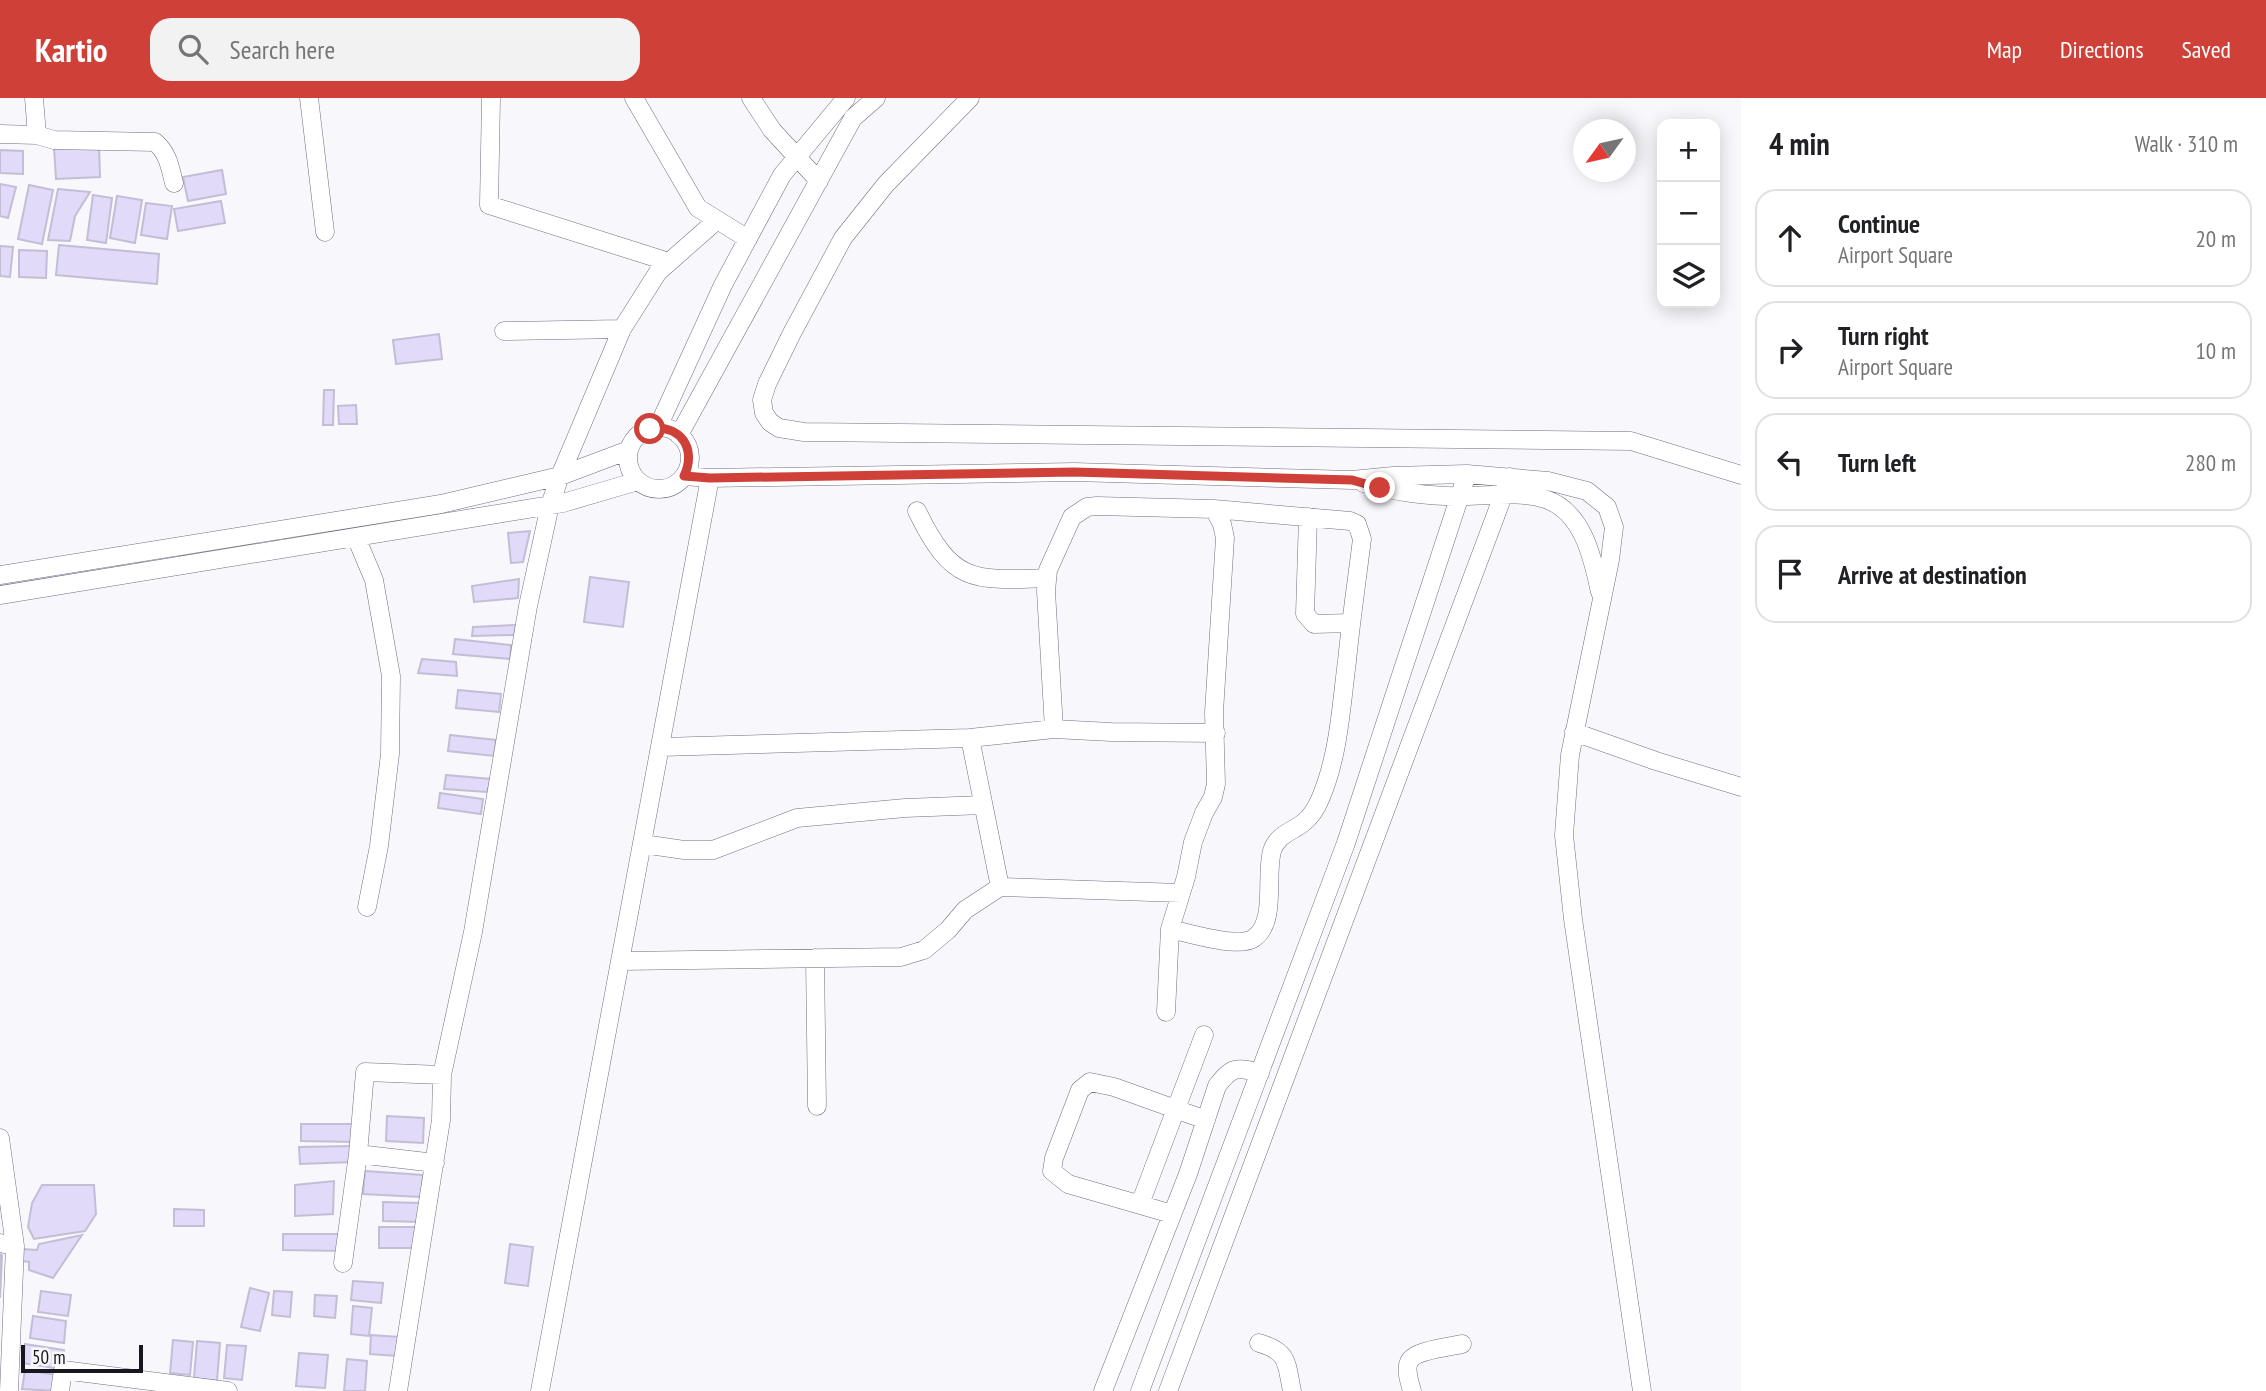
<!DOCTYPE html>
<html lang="en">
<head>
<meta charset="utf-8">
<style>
  :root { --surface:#fff; --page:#f2f2f2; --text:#202124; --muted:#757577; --line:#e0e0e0; --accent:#cf4138 }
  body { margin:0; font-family:"PT Sans Narrow",sans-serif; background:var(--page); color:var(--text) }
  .controls { position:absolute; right:21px; top:21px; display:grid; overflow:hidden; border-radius:14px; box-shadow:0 4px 18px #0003 }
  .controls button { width:63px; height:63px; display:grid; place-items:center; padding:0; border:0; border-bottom:2px solid var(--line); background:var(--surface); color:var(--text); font:35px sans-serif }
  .compass { position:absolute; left:1573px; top:21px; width:63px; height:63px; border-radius:50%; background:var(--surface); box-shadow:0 4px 18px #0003; rotate:237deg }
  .scale { position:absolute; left:21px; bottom:18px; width:122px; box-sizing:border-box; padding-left:7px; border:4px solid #18161e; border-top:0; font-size:19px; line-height:24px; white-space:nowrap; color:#18161e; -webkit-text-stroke:5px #f8f7fc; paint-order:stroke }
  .stop { position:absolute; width:21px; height:21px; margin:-16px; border:5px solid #cf4138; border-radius:50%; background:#fff }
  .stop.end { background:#cf4138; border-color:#fff; box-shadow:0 2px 7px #0008 }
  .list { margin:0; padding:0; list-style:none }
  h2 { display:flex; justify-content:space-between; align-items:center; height:91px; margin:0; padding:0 28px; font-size:30px }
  h2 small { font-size:23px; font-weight:400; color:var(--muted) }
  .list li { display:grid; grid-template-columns:46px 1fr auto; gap:21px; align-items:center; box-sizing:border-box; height:98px; margin:0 14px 14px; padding:0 14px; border:2px solid var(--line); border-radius:21px }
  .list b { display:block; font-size:26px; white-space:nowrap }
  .list p { margin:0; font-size:23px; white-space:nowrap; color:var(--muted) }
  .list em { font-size:23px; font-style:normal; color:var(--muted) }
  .icon { flex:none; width:38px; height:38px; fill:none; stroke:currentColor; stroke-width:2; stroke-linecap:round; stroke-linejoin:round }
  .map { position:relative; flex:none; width:1741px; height:1293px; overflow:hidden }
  header { display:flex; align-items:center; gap:42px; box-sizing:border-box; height:98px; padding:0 35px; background:var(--accent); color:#fff }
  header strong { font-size:33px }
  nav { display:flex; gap:38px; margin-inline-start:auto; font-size:24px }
  .search { width:490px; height:63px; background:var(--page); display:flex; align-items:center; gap:18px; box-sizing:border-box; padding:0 24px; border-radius:21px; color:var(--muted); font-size:26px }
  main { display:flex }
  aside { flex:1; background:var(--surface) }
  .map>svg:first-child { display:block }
</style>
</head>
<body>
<header>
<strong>Kartio</strong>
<div class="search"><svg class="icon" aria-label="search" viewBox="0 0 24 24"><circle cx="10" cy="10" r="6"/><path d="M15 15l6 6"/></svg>Search here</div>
<nav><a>Map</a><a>Directions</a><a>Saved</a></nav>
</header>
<main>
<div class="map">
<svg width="1741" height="1293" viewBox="0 0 1741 1293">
  <rect width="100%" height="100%" fill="#f8f7fc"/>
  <path fill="#e1daf8" stroke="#c3bdd5" stroke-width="2" d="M99,47l1,32 -44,2 -2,-31z
    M0,52l23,1v23l-23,-1z
    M222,72l4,24 -38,7 -5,-24z
    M0,86l16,3 -8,31 -8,-2z
    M29,87l24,5 -11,54 -24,-5z
    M58,91l32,3 -15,24 -5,25 -22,-1z
    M93,97l19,3 -6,45 -19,-3z
    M117,98l25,4 -7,43 -25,-5z
    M221,103l4,22 -47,8 -4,-22z
    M146,105l26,3 -5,33 -26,-4z
    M59,147l100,9 -2,30 -101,-9z
    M0,148l13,1 -3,30 -10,-1z
    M19,152l28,1 -1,27 -27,-1z
    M439,236l3,25 -46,5 -3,-24z
    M324,292h10l-1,35h-10z
    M356,307l1,19h-18l-1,-18z
    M530,433l-7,31 -12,1 -3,-30z
    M590,479l39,5 -6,45 -39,-5z
    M519,481l-1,19 -44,4 -2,-16z
    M516,527l-2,10 -42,1 1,-9z
    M455,541l56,6 -1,14 -57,-5z
    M422,561l34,3 1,14 -39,-3z
    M458,592l43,4 -2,18 -43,-4z
    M450,637l46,5 -2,16 -46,-5z
    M446,677l45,4 -4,13 -43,-3z
    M440,695l43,6 -2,15 -43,-6z
    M387,1018l37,2 -1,25 -37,-2z
    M301,1026h54l1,18 -55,-1z
    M353,1048v16l-53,2 -1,-17z
    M365,1073l58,4 -2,22 -58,-3z
    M334,1083l-1,33 -38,2v-31z
    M42,1087h52l2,29 -11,17 -51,8 -6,-12 4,-24z
    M383,1104l38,1 -1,19 -37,-1z
    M174,1111l30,1v16h-30z
    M379,1129h37v21h-37z
    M283,1136h60v17l-60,-1z
    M82,1137l-29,43 -24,-8v-8l-8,-1 2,-12 14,1 2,-6z
    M510,1146l23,3 -5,39 -23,-3z
    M0,1156l2,1 -2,43z
    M353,1183l30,2 -2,20 -30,-3z
    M250,1190l19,5 -9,38 -19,-4z
    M41,1193l30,4 -3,21 -30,-4z
    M274,1193l18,1 -2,25 -18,-2z
    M315,1197l22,1 -2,22 -21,-2z
    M353,1208l19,2 -3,28 -18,-2z
    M33,1218l33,5 -2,22 -34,-5z
    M371,1237l28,2 -2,19 -27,-2z
    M173,1242l20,2 -3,33 -20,-2z
    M197,1243l23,2 -3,38 -23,-3z
    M25,1246l39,6 -3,19 -39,-6z
    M227,1247l19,1 -4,34 -18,-2z
    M299,1255l29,2 -3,33 -29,-2z
    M347,1261l20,2 -2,30h-21z
    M25,1272l32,5 -2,16 -33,-2z"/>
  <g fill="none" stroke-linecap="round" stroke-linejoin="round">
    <g stroke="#736e83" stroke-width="19">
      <path id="minor" d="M309,0l16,134
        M491,0l-2,107 180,57
        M634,0l64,110 50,31
        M751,0l21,32 47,51
        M970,0l-84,86 -43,54 -51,95 -25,51 -5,16 2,13 6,9 9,6 25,4 827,9 110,34
        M0,36l37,1 -3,-37
        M37,37l17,5 101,2c13,11 15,25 19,41
        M504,233l118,-2
        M658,329l65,-142 59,-110 64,-77
        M628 360a31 31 0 1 1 62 0a31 31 0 1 1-62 0Z
        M679,337l174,-317 23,-20
        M684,378l26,2 364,-6 278,8 41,-4 74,-2 81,7 39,10 20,16 7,20 -4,33 -40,195 -6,80 9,84 69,472
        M1363,385c31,9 69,14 101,13 26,0 56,-5 81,3 38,12 48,60 55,93
        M917,413c35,72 55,70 130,67
        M1308,419l-3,97 9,10 37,-1
        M356,439l18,43 17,96 -1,78 -11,92 -12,61
        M0,477l441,-71 119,-28 69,-26
        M0,497l521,-85 42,-7 75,-22
        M1054,631l-8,-138 2,-21 24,-53 15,-10 10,-1 117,3 8,15 3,14 -11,174 2,72 -3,13 -9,16 -11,29 -7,35 -16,52 -4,83
        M1574,634l82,29 85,26
        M970,640l84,-9 57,3 105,1
        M661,649l309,-9 30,149
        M643,746l41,6h29l84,-32 108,-10 78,-3
        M1170,831c18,4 69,20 84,9 23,-16 11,-62 18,-87 5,-16 19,-19 31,-28 8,-6 14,-16 18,-26 18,-43 20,-90 26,-136 4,-41 10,-82 15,-122l-5,-15 -7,-3 -136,-12
        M815,860l2,148
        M622,863l279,-4 23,-7 24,-20 17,-20 35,-23 181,6
        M0,1040l15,108
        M435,1065l-77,-9 7,-82 77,3
        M1140,1106l64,-169
        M1172,1116l-104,-30 -16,-13 2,-13 26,-68 10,-8 24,5 92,33
        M0,1145l15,3 -6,145
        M343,1165l15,-109
        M1259,1245c30,9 27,19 33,48
        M60,1293l3,-21 165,21
        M398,1293l43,-271 1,-45 31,-143 55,-326 22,-101 10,-29 62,-147 36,-57 59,-52
        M540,1293l170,-913
        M1103,1293l85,-217 29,-88c15,-20 20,-19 43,-13
        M1140,1293l206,-548 121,-369
        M1168,1293l342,-914
        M1412,1293c-2,-8 -7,-21 -3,-29 5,-12 41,-15 53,-18"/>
    </g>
    <use href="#minor" stroke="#fff" stroke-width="18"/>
  </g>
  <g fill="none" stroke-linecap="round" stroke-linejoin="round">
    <path stroke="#cf4138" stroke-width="9" d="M650,331c31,-5 47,20 34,47l26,2 364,-6 278,8 28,8"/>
  </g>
</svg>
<div class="controls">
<button>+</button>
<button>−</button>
<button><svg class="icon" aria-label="layers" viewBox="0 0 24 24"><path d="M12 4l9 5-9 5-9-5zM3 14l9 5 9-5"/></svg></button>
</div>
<svg class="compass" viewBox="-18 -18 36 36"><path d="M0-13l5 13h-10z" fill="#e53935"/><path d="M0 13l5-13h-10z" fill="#757577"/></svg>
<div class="scale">50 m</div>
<div class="stop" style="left:650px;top:331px"></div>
<div class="stop end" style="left:1380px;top:390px"></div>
</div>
<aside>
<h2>4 min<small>Walk · 310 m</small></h2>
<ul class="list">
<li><svg class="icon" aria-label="ahead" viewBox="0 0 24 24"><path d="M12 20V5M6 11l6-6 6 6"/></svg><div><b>Continue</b><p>Airport Square</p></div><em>20 m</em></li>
<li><svg class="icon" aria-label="right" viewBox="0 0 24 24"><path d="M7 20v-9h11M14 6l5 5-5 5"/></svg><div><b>Turn right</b><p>Airport Square</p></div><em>10 m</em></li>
<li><svg class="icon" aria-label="left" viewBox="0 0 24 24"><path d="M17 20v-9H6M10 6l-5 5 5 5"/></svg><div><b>Turn left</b></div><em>280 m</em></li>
<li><svg class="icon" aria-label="arrive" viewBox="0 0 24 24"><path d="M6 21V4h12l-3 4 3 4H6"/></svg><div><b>Arrive at destination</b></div></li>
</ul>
</aside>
</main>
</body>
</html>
